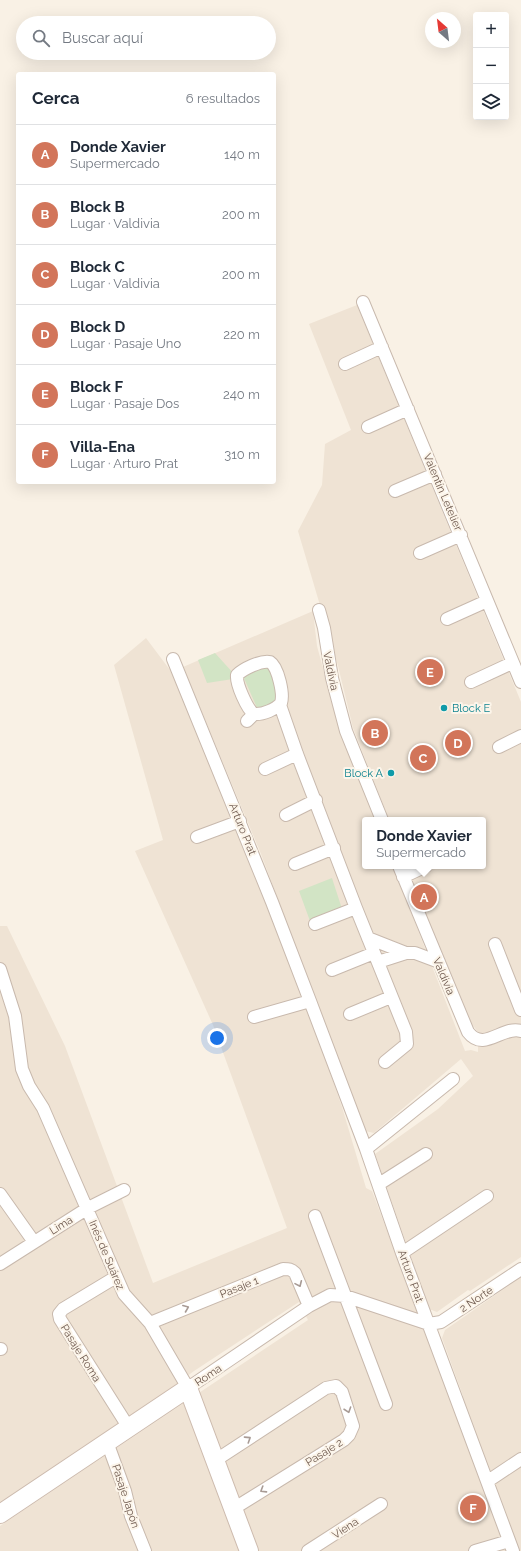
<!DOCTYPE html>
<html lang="es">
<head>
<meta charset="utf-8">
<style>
  :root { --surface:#fff; --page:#f6f6f7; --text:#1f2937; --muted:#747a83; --line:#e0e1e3; --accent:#d2755a }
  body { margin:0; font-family:Raleway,sans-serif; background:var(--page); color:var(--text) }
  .controls { position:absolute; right:12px; top:12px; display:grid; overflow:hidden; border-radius:4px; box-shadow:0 4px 16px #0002 }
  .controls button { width:36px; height:36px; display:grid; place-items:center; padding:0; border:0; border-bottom:1px solid var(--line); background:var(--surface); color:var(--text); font:20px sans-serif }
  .compass { position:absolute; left:425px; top:12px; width:36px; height:36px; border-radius:50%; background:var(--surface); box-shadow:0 4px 16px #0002; rotate:332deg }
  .you { position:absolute; left:217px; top:1038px; width:14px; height:14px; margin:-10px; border:3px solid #fff; border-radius:50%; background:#1a73e8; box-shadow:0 0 0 6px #1a73e833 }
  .badge { display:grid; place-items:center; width:26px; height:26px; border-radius:50%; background:var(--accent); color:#fff; font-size:13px; font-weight:700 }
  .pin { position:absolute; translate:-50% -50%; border:2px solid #fff; box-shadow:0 1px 4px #0006 }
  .popup { position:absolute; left:362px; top:817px; width:124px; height:52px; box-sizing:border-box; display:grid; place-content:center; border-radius:4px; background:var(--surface); filter:drop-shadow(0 1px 3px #0005); font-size:13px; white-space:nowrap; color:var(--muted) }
  .popup b { font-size:15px; color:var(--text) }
  .popup::after { content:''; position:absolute; left:50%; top:100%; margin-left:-8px; border:8px solid transparent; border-top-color:var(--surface) }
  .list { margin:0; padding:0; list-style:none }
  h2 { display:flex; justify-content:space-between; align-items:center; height:52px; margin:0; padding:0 16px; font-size:17px }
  h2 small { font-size:13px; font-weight:400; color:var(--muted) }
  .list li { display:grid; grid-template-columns:26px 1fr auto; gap:12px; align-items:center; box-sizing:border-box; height:60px; padding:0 16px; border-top:1px solid var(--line) }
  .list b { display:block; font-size:15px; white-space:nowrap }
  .list p { margin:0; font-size:13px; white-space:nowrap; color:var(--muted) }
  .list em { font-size:13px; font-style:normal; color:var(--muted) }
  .icon { flex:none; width:22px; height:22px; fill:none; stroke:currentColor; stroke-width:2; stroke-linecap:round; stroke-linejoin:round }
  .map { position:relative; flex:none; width:521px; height:1551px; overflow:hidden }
  .search { position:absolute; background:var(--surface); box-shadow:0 4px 16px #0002; left:16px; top:16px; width:260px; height:44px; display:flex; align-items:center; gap:10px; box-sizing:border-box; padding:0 14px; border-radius:22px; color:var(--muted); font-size:15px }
  .panel { position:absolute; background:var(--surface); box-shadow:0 4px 16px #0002; left:16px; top:72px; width:260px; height:412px; border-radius:4px }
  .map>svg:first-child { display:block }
</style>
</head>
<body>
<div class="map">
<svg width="521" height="1551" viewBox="0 0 521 1551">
  <rect width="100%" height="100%" fill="#f9f1e5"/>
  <path fill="#efe3d4" d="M357,305l164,397v555l-51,34 -2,-1 -31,22 -8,-3 -54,-155 63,-45 35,-33 -12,-17 -87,74 -9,-2 -104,-277 -78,-187 130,-56 4,35 23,85 36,89h-11v46h28l72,185 6,-1 7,2v-20l-11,-14 -61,-152h77v-46h-94l-36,-92 -15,-62 -40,-135 24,-46 3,-41 26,-14 -42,-106z
    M146,638l27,36 59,144 85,217 25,72 24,81 6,3 79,209 12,-4 -21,-58 3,-8 76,-53v274h-521v-25l308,-206 -9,-18 -105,69 -23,17 -171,114v-576h7l58,120 88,237 134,-55 -74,-203 -78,-174 28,-11 -49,-175z"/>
  <path fill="#d2e4c5" d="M215,653l19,21 -1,5 -26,4 -9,-23z
    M269,665l9,35 -20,10 -15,-34z
    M332,878l10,31 -32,12 -11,-30z"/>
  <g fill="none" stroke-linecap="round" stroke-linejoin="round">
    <g stroke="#c8b9ad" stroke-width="14">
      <path id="street" d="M363,302l158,380
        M345,364l37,-17
        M368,427l40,-18
        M395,491l40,-17
        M420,553l41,-18
        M319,610l5,18 8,50 14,53 36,89
        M447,619l40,-18
        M173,659l99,243 38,99 56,148 36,104 111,298
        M471,682l41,-19
        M280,705l17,49 59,154 50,124 1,12 -22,18
        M247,721l7,-7c9,1 22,-5 27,-11 3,-9 -3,-36 -11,-41 -9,-2 -27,7 -33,13 -1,9 10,34 17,39
        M499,747l22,-11
        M265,769l32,-15
        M286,815l30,-15
        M197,837l43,-16
        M295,864l39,-16
        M399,866l69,166c16,21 35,-7 53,-1
        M403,877l23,-11
        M315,924l41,-16
        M368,938l38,15
        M495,944l26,66
        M378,962l28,-9h9l24,9
        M0,969l15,47 7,53 7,17 14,22 81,186 26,29 38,65 121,-82 21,-11 15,1 84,28 12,-2 80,-53
        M332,970l42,-17
        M350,1014l41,-17
        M254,1017l56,-16
        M366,1149l87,-70
        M379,1184l47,-30
        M0,1194l34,48
        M315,1216l71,188
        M402,1253l85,-57
        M0,1264l88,-56 36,-18
        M116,1277l-53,32 -4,5 1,5 69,109
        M150,1323l133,-54c6,0 8,0 12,4l14,33
        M0,1349h1
        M107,1442l18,49 6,25 14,35
        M216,1460l110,-72 10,-2 6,6 11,34 -4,9 -5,5 -111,69
        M488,1481l33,-22
        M308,1551l73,-47
        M475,1551l34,-10"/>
    </g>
    <g stroke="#cdbbae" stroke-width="20">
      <path id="secondary" d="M0,1514l188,-126 61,163"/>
    </g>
    <use href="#street" stroke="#fff" stroke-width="12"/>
    <use href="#secondary" stroke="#fff" stroke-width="18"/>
  </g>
  <defs><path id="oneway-chevron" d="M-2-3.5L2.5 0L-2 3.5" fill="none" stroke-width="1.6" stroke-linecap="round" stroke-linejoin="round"/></defs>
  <g stroke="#a89b95">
    <use href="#oneway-chevron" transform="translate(299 1284) rotate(66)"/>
    <use href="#oneway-chevron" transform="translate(186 1308) rotate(-22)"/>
    <use href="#oneway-chevron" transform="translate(348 1410) rotate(71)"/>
    <use href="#oneway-chevron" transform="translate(248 1439) rotate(-33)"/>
    <use href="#oneway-chevron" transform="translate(263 1490) rotate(148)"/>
  </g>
  <g fill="#0f9aa8" stroke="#fcf5ea" stroke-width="1.5">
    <circle cx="444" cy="708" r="4"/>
    <circle cx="391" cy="773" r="4"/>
  </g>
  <g text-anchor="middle" stroke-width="4" stroke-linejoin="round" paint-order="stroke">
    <g font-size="11" fill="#6e594e" stroke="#fcf5ea">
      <text transform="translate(443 492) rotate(67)" y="4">Valentín Letelier</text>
      <text transform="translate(331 671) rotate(78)" y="4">Valdivia</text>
      <text transform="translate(243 829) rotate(68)" y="4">Arturo Prat</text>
      <text transform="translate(444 976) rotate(67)" y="4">Valdivia</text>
      <text transform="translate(61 1225) rotate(-32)" y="4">Lima</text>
      <text transform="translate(107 1255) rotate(67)" y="4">Inés de Suárez</text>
      <text transform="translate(411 1276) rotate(70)" y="4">Arturo Prat</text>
      <text transform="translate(239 1287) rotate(-22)" y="4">Pasaje 1</text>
      <text transform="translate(476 1299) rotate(-34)" y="4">2 Norte</text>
      <text transform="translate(81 1353) rotate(58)" y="4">Pasaje Roma</text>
      <text transform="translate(208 1375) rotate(-34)" y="4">Roma</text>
      <text transform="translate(324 1452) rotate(-32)" y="4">Pasaje 2</text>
      <text transform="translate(126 1496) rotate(72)" y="4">Pasaje Japón</text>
      <text transform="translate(345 1528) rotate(-33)" y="4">Viena</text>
    </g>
    <g font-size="11" fill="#0d838f" stroke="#fcf5ea" text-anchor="start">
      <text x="452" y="712">Block E</text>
      <text x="383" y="777" text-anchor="end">Block A</text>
    </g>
  </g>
</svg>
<div class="controls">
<button>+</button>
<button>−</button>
<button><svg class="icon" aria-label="layers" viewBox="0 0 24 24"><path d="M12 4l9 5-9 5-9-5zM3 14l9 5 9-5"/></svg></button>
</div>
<svg class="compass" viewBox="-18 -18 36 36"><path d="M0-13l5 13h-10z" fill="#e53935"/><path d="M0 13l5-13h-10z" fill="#747a83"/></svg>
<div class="you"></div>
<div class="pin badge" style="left:424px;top:897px">A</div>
<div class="popup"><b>Donde Xavier</b>Supermercado</div>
<div class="pin badge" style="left:375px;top:733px">B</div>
<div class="pin badge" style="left:423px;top:758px">C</div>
<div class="pin badge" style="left:458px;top:743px">D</div>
<div class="pin badge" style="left:430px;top:672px">E</div>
<div class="pin badge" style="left:473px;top:1508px">F</div>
<div class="search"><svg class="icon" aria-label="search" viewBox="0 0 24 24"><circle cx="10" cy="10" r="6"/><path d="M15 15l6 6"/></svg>Buscar aquí</div>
<section class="panel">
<h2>Cerca<small>6 resultados</small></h2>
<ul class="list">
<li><span class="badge">A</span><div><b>Donde Xavier</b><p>Supermercado</p></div><em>140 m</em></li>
<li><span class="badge">B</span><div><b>Block B</b><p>Lugar · Valdivia</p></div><em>200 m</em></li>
<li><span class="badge">C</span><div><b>Block C</b><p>Lugar · Valdivia</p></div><em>200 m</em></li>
<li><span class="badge">D</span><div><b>Block D</b><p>Lugar · Pasaje Uno</p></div><em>220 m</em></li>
<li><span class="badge">E</span><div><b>Block F</b><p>Lugar · Pasaje Dos</p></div><em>240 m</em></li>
<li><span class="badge">F</span><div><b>Villa-Ena</b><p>Lugar · Arturo Prat</p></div><em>310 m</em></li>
</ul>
</section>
</div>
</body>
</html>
